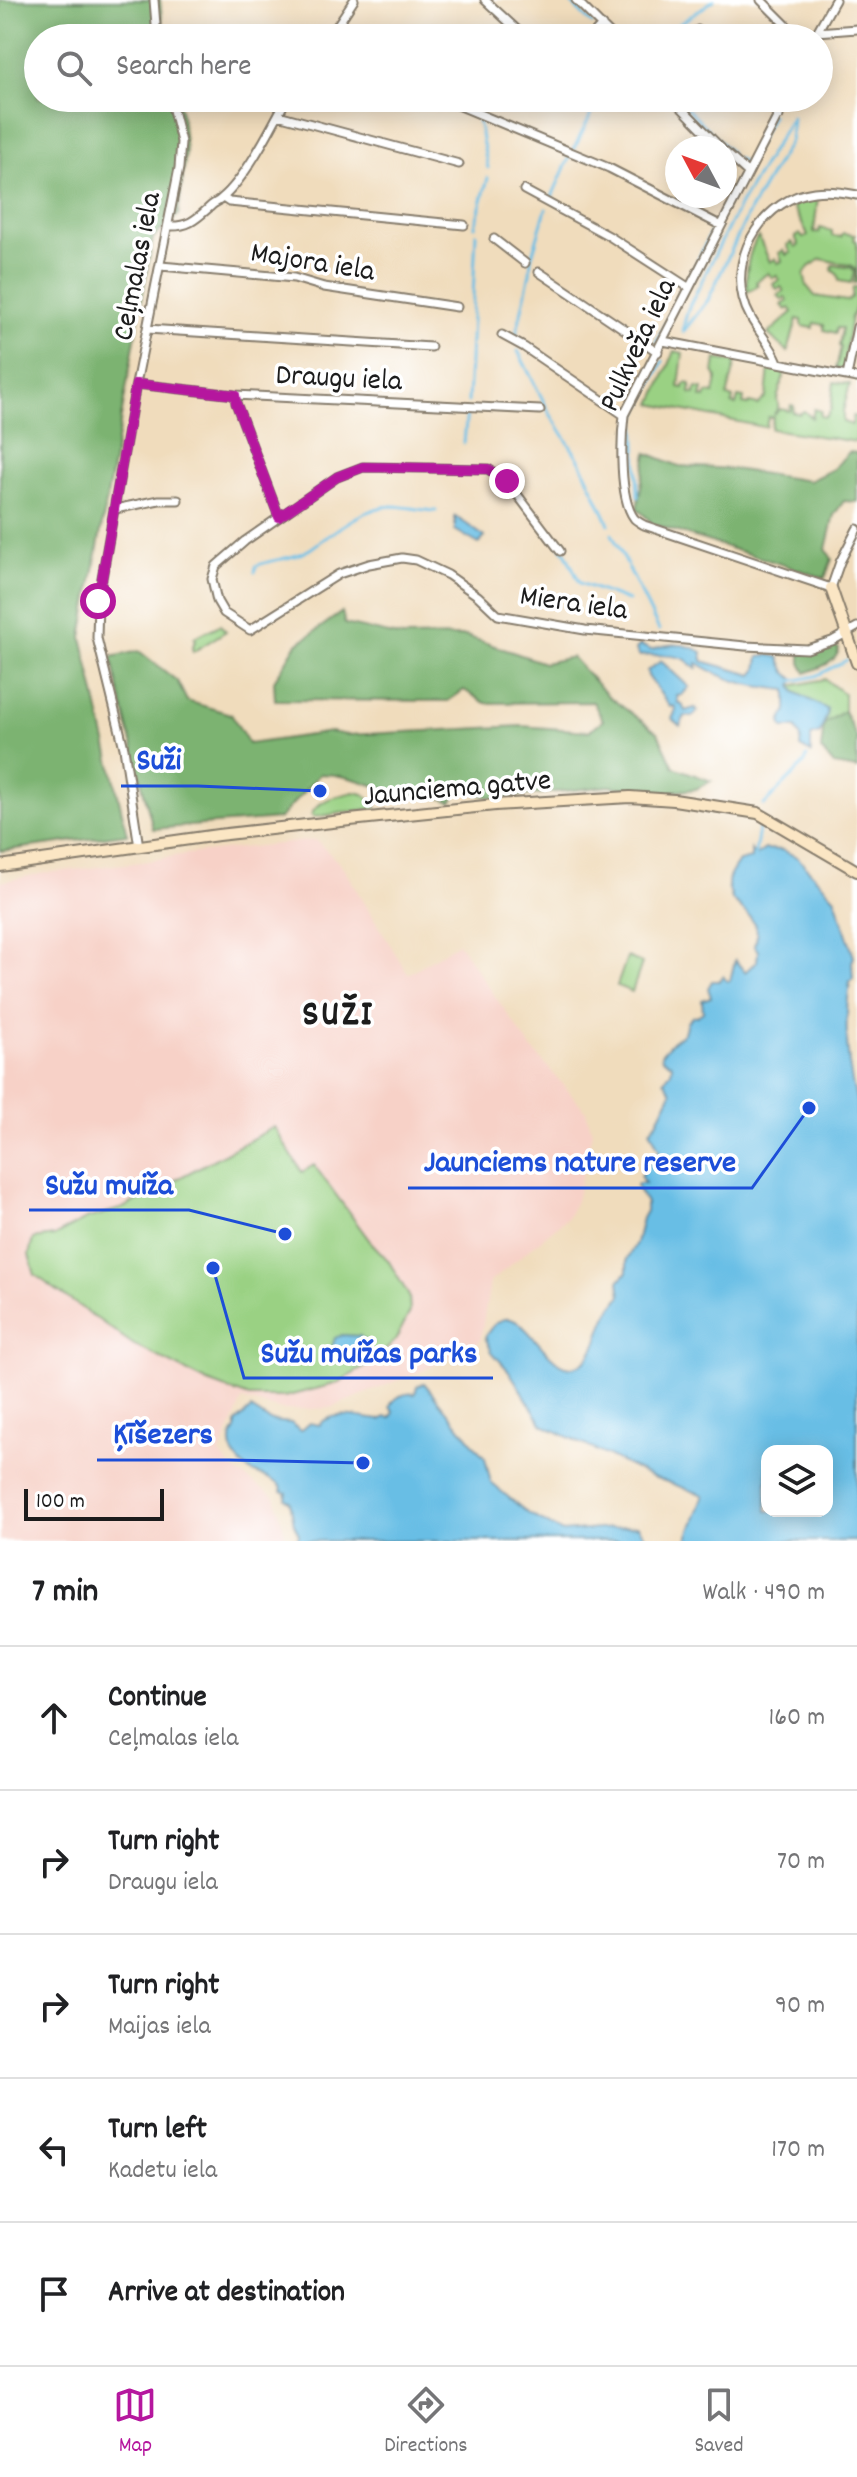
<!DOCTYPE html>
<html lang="en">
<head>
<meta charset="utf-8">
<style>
  :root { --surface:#fff; --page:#f2f2f2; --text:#202124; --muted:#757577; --line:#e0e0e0; --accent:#b5179e }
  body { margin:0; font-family:Dekko,sans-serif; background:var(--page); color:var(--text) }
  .controls { position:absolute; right:24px; bottom:24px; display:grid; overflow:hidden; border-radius:16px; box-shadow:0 4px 20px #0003 }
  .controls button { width:72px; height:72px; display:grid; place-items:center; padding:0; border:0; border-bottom:2px solid var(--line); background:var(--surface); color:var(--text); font:40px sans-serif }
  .compass { position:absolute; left:665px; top:136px; width:72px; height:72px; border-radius:50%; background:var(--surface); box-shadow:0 4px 20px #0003; rotate:311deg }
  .scale { position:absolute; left:24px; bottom:20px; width:140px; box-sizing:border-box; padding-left:8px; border:4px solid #1c1c1c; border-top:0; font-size:22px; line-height:28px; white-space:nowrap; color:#1c1c1c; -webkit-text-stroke:6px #fff; paint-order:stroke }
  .stop { position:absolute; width:24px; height:24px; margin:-18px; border:6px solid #b5179e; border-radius:50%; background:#fff }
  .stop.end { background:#b5179e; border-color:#fff; box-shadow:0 2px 8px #0008 }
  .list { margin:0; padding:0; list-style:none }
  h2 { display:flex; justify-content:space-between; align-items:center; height:104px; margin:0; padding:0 32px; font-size:34px }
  h2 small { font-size:26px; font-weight:400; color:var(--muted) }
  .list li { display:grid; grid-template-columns:52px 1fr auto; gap:24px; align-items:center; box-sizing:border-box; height:144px; padding:0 32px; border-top:2px solid var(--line) }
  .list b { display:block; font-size:30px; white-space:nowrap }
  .list p { margin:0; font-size:26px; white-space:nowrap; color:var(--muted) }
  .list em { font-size:26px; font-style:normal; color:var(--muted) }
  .icon { flex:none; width:44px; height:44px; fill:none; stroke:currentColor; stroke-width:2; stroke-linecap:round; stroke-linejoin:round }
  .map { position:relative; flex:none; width:857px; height:1541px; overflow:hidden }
  .search { position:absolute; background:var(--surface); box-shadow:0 4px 20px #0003; left:24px; right:24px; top:24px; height:88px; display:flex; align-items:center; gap:20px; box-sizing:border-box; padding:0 28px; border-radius:44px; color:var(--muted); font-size:30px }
  .sheet { height:824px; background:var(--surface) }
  nav { display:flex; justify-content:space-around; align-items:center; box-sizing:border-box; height:112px; border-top:2px solid var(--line); background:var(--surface); font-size:22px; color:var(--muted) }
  nav a { display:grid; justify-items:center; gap:4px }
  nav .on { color:var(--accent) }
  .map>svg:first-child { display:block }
</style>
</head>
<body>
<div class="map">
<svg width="857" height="1541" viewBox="0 0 857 1541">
  <rect width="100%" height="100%" fill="#fff"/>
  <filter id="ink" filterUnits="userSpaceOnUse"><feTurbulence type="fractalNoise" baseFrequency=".0125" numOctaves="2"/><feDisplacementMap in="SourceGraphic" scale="16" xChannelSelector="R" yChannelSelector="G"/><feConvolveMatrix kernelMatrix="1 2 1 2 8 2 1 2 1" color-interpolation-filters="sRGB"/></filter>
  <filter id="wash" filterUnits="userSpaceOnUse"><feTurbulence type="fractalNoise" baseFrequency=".006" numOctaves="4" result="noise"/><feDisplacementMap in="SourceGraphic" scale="32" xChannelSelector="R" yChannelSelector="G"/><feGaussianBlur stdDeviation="1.8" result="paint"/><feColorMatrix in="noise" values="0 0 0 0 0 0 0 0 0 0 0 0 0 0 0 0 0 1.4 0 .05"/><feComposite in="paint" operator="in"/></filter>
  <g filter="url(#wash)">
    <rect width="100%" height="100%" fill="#f0dcbc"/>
    <path fill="#f7d1c7" d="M316,840l26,26 66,108 50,-31 74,106 54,62 6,21 -16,69 -9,17 -77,64 -10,60 -56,28 -94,38 -47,2 -41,-10 -22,54 14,16 41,27 12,44h-287v-659l45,-9 97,-11 44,-8z"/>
    <path fill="#9ad183" stroke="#5b7650" stroke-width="2" d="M818,197l-4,35 5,1 1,-5 12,3v5l9,1 2,-4 12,2 -1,5 3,1v42h-3l2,-12 -3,-5 -32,-7 -12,8 -5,8 3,11 8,10 32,5 5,-3 1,-11h4c0,11 0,22 -6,30l-8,52h-7l5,-22 -2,-1 3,-18h-5l-1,5 -12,-3v-5l-9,-2 -2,5 -11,-2v-6l-5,-1 -9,33 -20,-18 25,-22 -3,-4 -4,2 -4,-5 6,-4 -3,-4 -3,3 -4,-5 6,-4 -3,-4 -4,2 -4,-5 6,-4 -2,-4 -5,2 -4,-5 -12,9 2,4 -11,6c-1,-20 0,-38 11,-56l12,26 5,-3 3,4 4,-2 -3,-8 5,-3 2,5 5,-2 -4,-8 5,-3 3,5 4,-2 -4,-8 5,-3 3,4 5,-3 -16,-30z
      M833,265l19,3 2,3 -3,12 -12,-2 -1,-6 -6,-5z
      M675,351l8,2 -4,34 5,1 1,-5 6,1 -1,9 5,1 1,-6 7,1 -2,8 4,1 2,-5 7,1 3,-15 -3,-6 2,-14 20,3 -9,34 6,2 -1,6 4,1 2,-8 6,1 -1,6 5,1 1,-2 9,2 8,-8 3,-29 16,4 -8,27c3,12 0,8 -3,16l6,-6 10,2 1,-6 3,1 -1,6 6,2 5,-3 8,7 2,-9 7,2 -1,5 6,1 5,-8 3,-27 16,2 -7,27v11l9,3 1,-9h4v26l-86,-13 2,-12h-5l-2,10h-3l-111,-23z
      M220,625l6,6 -33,21 -1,-4 4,-9 -2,-2z
      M825,679l19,15v17l-20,13 3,-10 -32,-22 -4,-6z
      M354,792l10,2 12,11 1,3 -63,9 -3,-2c8,-16 26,-19 43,-23z
      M627,957l15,6 -10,29 -15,-6z
      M274,1127l28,45 12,-7 56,76 18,19 21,36 1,16 -15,29 -23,22 -37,21 -51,13h-35l-41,-15 -74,-37 -99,-70 -6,-20 4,-16 21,-3 32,-17 37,-11z"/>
    <path fill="#7bb371" stroke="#4c6846" stroke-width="2" d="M0,0h160l4,38h-126v60h139l5,19 4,35 -8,63 -25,23 -71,399 45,197 -127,17z
      M849,452l8,1v49l-13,-1 -10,14 -8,34 6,10 -7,19 -172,-54 -16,-16 10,-55 32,13 54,3 76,12 24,-12z
      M342,612l3,12 57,13 64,-1 78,27 28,-6 36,39 50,37 16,34 37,14 -15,8 -34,4 -53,-7 -114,13 -36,-11 -7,14c-17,-8 -33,-5 -51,-9 -29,-6 -50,-19 -81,-19l-41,45 -126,10 -42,-172 28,-6 38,30 10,20 44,13 18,30 82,-12 16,3 174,-9 68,5 14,-11 -10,-18 -108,1 -21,-13 -16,11 -173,-1 -1,-19 22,-36z
      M835,646l4,3c-3,15 -20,18 -33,24l-5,-10v-9z
      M844,711l13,27v31l-23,-4 -13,-15 3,-26z"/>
    <path fill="#68bee5" stroke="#426d80" stroke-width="2" fill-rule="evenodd" d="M455,516l30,21 -6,7 -24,-14z
      M640,645l11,5c18,-7 34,-8 51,2v9l51,14 4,-5 2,-13 10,-2 10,2 7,15 8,7 -2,7 3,6 32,17v5l-7,19 -9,3v17l-11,-6 1,-9 -5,-10h-13l-2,-6 6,-12v-20c-38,-4 -56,-7 -90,-27v5c-5,-1 -7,-5 -11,-8 -10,-6 -37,-5 -48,-4l-2,-7z
      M661,661l28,26 -7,8 -5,1 1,7 4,1 3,7 10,-3 3,3 -6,6 -7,-1 -5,10 -8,-7 4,-9 -2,-4 -4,1 -22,-31 -1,-5z
      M765,849l17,1 15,7 38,41 19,59 -2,5 1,17 -3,2c-6,41 -4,82 7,122v438h-170l17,-46 -54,-19 -107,-51 -34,-54 -17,-19 -7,-15c37,-63 62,60 101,23 13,-13 14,-36 24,-50 4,-6 8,-9 11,-15l-2,-14 8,-9v-13l9,-16 6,-25 4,-7v-8l-9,-16 1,-4h7l-5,-7 10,-14 8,-5 1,-8 -9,-19 7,-8 15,-30 -8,-12 7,-8 1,-8 -10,-5 -1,-5 12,-13 11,-8 3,-11 6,-6h4l6,-4 -1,-12 9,-3 -3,-9 4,-7h7l4,-5 4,5h3l5,-21 10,12 12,-11 1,-10 -4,-6c11,-18 -9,-33 -22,-45 0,-4 -2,-7 -3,-11 -4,-10 5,-20 10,-28l12,-3v-8l4,6zM767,1451h60v60h-60z
      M342,1335l18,1 4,4v5c-8,9 -14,19 -27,17l-7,-8 5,-16z
      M424,1383l61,75 6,25 38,31 33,18 76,-6 10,15h-351l2,-7 -5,-10 -4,-23 -4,-2 1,-6 -5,-2 -1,-5c-9,-8 -18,-9 -29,-14 -14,-7 -29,-27 -16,-42v-7l15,-14 19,12 21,2 9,8 9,-8 10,2c15,-17 43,-6 61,-5l6,-3 5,1 3,-6 -4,-5c3,-10 16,-15 25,-13l2,-8z"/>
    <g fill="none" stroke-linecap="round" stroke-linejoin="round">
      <path stroke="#68bee5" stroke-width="3" d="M568,0l24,24
        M603,34l4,4
        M659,38l55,-38
        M677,98l54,55
        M478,120l10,48
        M574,149l25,-51
        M737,158l9,7 26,-50
        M551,199l18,-41
        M721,213l18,-33
        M475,226l13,-48
        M690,278l22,-49
        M683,328l5,-19 51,-103 52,-88
        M683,332l25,-32 42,-90 40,-69 2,-24
        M516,336l14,-63 1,-14 15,-50
        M656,342l28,-54
        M518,351l31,61 31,49 29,63
        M468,402l8,-169
        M464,443l3,-33
        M638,497l-3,-78 28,-58
        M612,534l47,96
        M556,539l9,13 15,31 48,18
        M255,572l1,-6c18,-8 37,-6 54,-17 22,-15 53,-43 83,-43 14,1 29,4 43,5
        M792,681l24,-5 31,-16
        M764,805l41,-42 2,-6
        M754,859l6,-36"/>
    </g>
  </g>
  <g filter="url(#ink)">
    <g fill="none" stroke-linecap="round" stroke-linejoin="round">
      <g stroke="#867c6c" stroke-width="11">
        <path id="street" d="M154,0l3,38
          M485,0l41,38
          M576,0l38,38
          M761,0l38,38
          M698,30l7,8
          M817,32l18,-32
          M329,38l25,-38
          M590,38l12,-13
          M814,38l3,-6 40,-3
          M441,98l168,70 111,57
          M672,98l49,50
          M762,98l17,18
          M787,98l-163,317c-3,24 -5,83 10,103 2,3 7,5 10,7l187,63 9,-26 17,-33
          M278,115l181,49
          M725,152l22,20
          M524,190l85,46 79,51
          M223,198l6,4 235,23
          M169,226c21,1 28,-8 43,-21 5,-4 5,-2 10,-7 24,-20 50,-72 65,-100
          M494,239l31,24
          M161,266l133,12 30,9 133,20
          M539,272l119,80
          M147,329l284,18
          M502,335l22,12 100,68
          M663,341l194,37
          M778,362c-9,-23 -29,-38 -35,-64 -12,-46 23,-100 71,-106 14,-2 29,0 43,3
          M847,376l10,-49
          M136,384l99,11 305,15
          M235,395l1,8 43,114
          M115,509l44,-9h19
          M560,551l-53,-70 -19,-12 -125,-2 -26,10 -92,64 -29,25 -4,13 5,22 7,12 26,17 89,-56 30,-10 33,-6 14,2 32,15 30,21 20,19 87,15 160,16 62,3 25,-8 25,-14
          M139,847l-15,-99 -27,-110 1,-37 38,-217 43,-216 2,-26 -11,-44"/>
      </g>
      <g stroke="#867c6c" stroke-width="14">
        <path id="secondary" d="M831,588l26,75
          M0,866l218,-31 132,-15 145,-15 135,-8 44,3 84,13 99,58"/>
      </g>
      <use href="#street" stroke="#fff" stroke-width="7"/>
      <use href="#secondary" stroke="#fbe6c4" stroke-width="10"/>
    </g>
  </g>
  <g fill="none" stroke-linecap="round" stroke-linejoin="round" filter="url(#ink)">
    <path stroke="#b5179e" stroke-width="10" d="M98,601l38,-217 99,11 1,8 43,114 58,-40 26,-10 125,2 19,12"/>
  </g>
  <g text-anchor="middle" stroke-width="7" stroke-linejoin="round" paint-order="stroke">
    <g font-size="30" fill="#1c1c1c" stroke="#fff">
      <text transform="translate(313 260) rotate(9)" y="10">Majora iela</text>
      <text transform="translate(135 266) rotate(-79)" y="10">Ceļmalas iela</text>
      <text transform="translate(636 344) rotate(-65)" y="10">Pulkveža iela</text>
      <text transform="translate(339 376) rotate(3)" y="10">Draugu iela</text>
      <text transform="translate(574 601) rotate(8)" y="10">Miera iela</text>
      <text transform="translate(457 786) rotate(-5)" y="10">Jaunciema gatve</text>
    </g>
    <g font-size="38" font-weight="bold" letter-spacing="2" fill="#1c1c1c" stroke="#fff">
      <text x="338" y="1024">SUŽI</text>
    </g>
  </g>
  <path fill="none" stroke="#1d4ed8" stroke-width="3" d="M320 791L198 786H121M809 1108L752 1188H408M285 1234L189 1210H29M213 1268L244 1378H493M363 1463L229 1460H97"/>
  <g fill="#1d4ed8" stroke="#fff" stroke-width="3">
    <circle cx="320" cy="791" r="8"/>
    <circle cx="809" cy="1108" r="8"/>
    <circle cx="285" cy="1234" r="8"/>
    <circle cx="213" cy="1268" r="8"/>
    <circle cx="363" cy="1463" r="8"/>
  </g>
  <g font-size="32" text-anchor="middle" font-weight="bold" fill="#1d4ed8" stroke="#fff" stroke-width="7" stroke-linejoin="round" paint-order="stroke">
    <text x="159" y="769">Suži</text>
    <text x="580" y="1171">Jaunciems nature reserve</text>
    <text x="109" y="1194">Sužu muiža</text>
    <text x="369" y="1362">Sužu muižas parks</text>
    <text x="163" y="1443">Ķīšezers</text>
  </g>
</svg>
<div class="controls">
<button><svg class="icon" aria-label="layers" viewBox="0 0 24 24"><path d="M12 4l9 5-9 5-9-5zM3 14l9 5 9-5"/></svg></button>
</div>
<svg class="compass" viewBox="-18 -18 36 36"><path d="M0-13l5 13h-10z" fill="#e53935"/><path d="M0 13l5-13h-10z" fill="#757577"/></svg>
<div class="scale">100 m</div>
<div class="stop" style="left:98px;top:601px"></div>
<div class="stop end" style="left:507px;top:481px"></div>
<div class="search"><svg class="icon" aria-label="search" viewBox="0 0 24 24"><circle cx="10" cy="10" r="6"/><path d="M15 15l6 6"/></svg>Search here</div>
</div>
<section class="sheet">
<h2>7 min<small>Walk · 490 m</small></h2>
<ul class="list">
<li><svg class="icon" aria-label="ahead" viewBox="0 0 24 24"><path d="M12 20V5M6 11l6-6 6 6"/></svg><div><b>Continue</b><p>Ceļmalas iela</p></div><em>160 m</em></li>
<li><svg class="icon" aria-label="right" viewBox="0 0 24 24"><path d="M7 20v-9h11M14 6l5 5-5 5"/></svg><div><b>Turn right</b><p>Draugu iela</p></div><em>70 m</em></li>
<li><svg class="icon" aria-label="right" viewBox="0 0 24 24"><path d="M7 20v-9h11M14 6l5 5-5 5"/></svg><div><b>Turn right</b><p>Maijas iela</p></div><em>90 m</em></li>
<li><svg class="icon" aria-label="left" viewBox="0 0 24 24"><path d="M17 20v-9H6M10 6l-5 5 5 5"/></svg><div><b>Turn left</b><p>Kadetu iela</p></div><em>170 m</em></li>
<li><svg class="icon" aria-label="arrive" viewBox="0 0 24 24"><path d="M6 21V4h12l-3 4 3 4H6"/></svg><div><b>Arrive at destination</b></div></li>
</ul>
</section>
<nav>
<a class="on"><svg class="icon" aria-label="map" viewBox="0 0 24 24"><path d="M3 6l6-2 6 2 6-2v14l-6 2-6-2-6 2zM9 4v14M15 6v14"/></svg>Map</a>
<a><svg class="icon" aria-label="directions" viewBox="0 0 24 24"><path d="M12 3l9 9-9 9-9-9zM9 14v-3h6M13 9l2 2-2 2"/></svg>Directions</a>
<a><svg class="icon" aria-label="saved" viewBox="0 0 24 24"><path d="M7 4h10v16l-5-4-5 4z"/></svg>Saved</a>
</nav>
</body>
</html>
